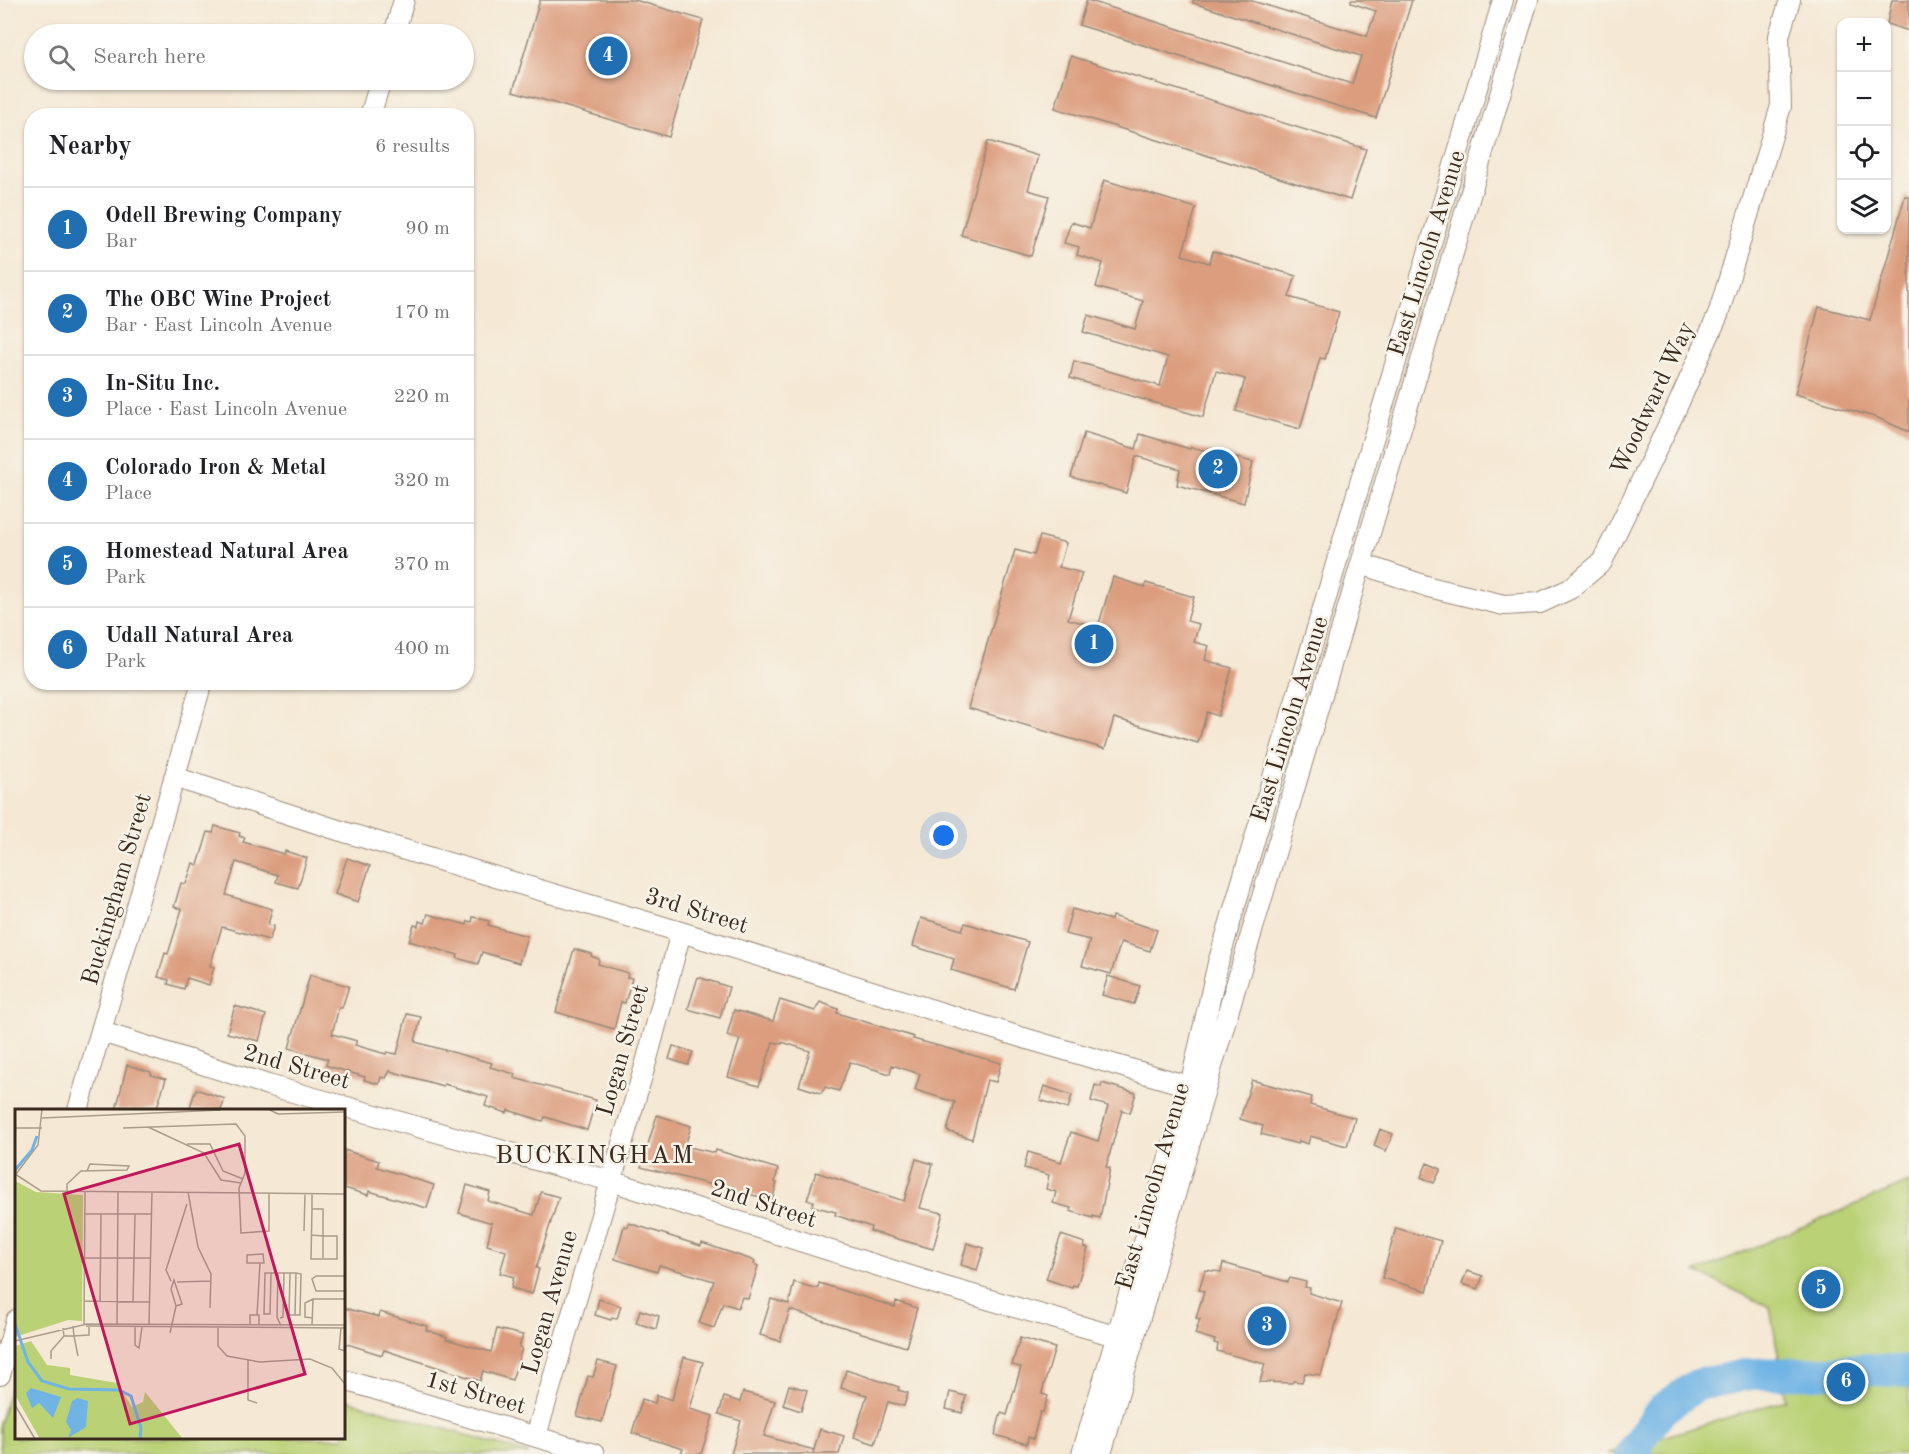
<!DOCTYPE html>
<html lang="en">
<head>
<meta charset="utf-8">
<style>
  :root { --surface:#fff; --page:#f2f2f2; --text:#202124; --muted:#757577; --line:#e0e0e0; --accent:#1f6fb2 }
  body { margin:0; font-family:"Old Standard TT",serif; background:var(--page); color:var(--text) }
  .controls { position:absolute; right:18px; top:18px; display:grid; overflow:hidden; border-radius:12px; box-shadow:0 2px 4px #0004 }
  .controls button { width:54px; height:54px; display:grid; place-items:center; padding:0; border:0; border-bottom:2px solid var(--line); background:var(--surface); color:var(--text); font:30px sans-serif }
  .you { position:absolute; left:944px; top:836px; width:21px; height:21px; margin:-15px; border:4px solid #fff; border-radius:50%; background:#1a73e8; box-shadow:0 0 0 9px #1a73e833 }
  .badge { display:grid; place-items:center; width:39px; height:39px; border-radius:50%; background:var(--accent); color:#fff; font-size:20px; font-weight:700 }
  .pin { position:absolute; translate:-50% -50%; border:3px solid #fff; box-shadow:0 2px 6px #0006 }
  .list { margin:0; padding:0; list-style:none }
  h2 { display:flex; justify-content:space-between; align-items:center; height:78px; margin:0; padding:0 24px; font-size:26px }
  h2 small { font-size:20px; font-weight:400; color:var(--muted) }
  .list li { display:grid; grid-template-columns:39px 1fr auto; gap:18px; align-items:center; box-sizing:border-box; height:84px; padding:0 24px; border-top:2px solid var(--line) }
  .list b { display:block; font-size:22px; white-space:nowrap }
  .list p { margin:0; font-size:20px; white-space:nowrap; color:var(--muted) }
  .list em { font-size:20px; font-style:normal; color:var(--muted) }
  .icon { flex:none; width:33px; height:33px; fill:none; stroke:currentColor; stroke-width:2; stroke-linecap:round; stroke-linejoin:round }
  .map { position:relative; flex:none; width:1909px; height:1454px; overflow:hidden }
  .search { position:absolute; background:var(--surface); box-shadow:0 2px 4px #0004; left:24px; top:24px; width:450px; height:66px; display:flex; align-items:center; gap:15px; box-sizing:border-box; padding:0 21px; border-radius:33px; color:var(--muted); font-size:22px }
  .panel { position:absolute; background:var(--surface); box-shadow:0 2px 4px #0004; left:24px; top:108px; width:450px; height:582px; border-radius:24px }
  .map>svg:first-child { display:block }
</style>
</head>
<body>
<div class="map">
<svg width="1909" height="1454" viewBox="0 0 1909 1454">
  <rect width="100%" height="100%" fill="#f7f3e8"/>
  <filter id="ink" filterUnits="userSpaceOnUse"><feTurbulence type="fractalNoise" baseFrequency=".0167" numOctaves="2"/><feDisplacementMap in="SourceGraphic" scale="12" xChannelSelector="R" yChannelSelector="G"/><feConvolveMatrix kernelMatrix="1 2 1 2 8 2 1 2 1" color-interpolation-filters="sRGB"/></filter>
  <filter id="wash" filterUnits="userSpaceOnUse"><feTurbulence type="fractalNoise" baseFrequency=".008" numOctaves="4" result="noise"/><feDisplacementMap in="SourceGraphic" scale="24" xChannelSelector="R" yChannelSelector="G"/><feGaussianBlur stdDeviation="1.35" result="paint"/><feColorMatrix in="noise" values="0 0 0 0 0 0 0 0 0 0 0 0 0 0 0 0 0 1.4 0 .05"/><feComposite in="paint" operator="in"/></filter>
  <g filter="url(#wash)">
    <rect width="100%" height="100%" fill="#f5e8d4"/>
    <path fill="#bad176" stroke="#7a7e4a" stroke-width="1.5" d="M1909,1182v272h-303l180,-54 -16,-93 -74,-35z
      M16,1365v73h328v-39l185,55h-529v-32z"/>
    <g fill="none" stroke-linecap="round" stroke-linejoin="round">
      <path stroke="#6fb4e5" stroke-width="32" d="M1631,1454l30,-44 36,-25 53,-11 65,-1 48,-4 46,3"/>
    </g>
    <g id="blocks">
      <path fill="#dc9d7e" d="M540,0h95l68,20 -34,117 -156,-46z
        M1087,0l265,84 9,-28 -168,-53v-3h56l118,36 9,-25 -25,-8v-3h61l-36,118 -297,-93z
        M1892,0h17v31l-22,-7z
        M1071,56l295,93 -16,51 -295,-92z
        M988,141l50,15 -10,34 21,6 -18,60 -70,-21z
        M1104,180l92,28 -14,47 27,8 4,-12 83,25 -7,21 50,15 -14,47 -5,-1 -20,71 -64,-18 9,-32 -29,-8 -13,46 -133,-39 4,-17 86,25 8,-29 -85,-25 5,-17 47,14 8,-28 -47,-14 7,-24 -26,-8 2,-8 -15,-4 7,-21 19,6z
        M1905,196h4v236l-31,-14 -83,-24 24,-87 51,13z
        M1084,433l52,16 4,-15 50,15 1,-2 62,15 -9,41 -67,-18 3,-16 -44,-13 -10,37 -55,-16z
        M1040,536l26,7 -7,24 23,6 -14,46 30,8 15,-50 32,10 1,-4 48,14 -7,24 12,3 -5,18 15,4 -4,14 27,8 -14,48 -11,-4 -9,31 -84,-25 -9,31 -137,-41 47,-158 19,5z
        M215,826l25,7 -1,3 6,2 -2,4 41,12 1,-3 22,7 -9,30 -22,-6 2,-7 -42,-13 -10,33 46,14 -4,16 6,1 -5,14 -47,-13 -12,39 4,1 -5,18 -22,-7 -3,11 -16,-5 1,-4 -11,-3 7,-24 3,1 14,-45 -8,-2 7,-24 5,1 7,-21 5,2 10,-33 5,1z
        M347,858l23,8 -12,36 -23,-8z
        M1072,909l39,11 1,-4 45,14 -7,21 -29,-9 -10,32 -29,-8 8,-26 -25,-6z
        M428,914l39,11 1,-4 4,1 1,-5 16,4 -1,4 39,11 -8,27 -37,-11 -4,12 -21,-6 1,-3 -49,-14 5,-16 4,1 1,-5 6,2z
        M921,918l41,12 3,-7 63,19 -14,47 -63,-19 3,-11 -41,-13z
        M574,949l18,5 -1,2 8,3 -1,5 30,9 -1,4 5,1 -7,25 -4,-1 -7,27 -58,-17z
        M310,975l39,11 -7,22 -3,-1 -7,27 25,7 -2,4 31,9 1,-2 10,2 10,-40 14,3 -6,25 77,21 -2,4 25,7 -1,4 82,22 -9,30 -42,-13 -2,4 -35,-11 -1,3 -22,-7 3,-9 -44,-13 -1,2 -53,-15 -4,7 -5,-1 -2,7 -15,-4 1,-3 -37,-11 -2,-1 2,-6 -39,-11z
        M1108,976l32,10 -6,18 -32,-9z
        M698,977l31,10 -9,31 -32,-9z
        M780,1000l35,11 5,-9 18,7 -1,4 77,24 -1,2 88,24 -5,19 -9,-2 -15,59 -25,-8 8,-29 -40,-12 5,-16 -28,-9 -2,9 -40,-12 -11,29 -14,-4 -4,6 -22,-7 11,-35 -28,-9v2l-9,-2 -14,44 -31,-9 12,-38 -13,-3 7,-26 39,11z
        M235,1006l31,9 -7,26 -32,-8z
        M673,1046l20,6 -5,13 -19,-6z
        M127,1065l24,7v3l15,4 -10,31h-40z
        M1252,1080l60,17 -2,8 45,13 -8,28 -37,-10 -2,8 -9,-3 -1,3 -37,-10 2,-8 -23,-7z
        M1102,1083l34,10 -6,20 -8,-3 -16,57 4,1 -10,50 -7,-2v2l-23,-7 1,-3 -18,-5 3,-11 -10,-3 3,-14 -25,-7 4,-16 33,10 10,-30 27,9 10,-35 -17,-5 4,-16 6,2z
        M1044,1086l28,9 -4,14 -28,-9z
        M196,1089l29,10 -4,11h-32z
        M657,1115l34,11 -6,20 30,7 1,-3 62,19 -3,13 2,1 -5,17 -131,-33z
        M1380,1129l13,5 -7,17 -12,-5z
        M344,1150l35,11 -2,6 57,18 -7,23 -58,-17 -1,4 -24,-7z
        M916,1159l17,5 -13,44 23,5 -10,36 -63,-18 1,-4 -36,-12 1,-3 -24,-6 2,-5 -7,-1 9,-28 88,29z
        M1427,1163l14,6 -7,14 -13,-6z
        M467,1185l23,7 -2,9 46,14 7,-23 18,5 -23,71 3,1 -7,25 -21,-6 3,-11 -14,-4 6,-22 -19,-6 5,-22 -33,-10z
        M629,1223l72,23 1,-3 53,18 -1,3 4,2 -10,33 -6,-2 -4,11 -15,-5 -9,25 -15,-5 15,-42 -55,-16 -2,7 -42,-13 9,-33 4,1z
        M1396,1228l45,13 -14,50 -45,-13z
        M1061,1235l24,8 -1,4 4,1 -11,38 -4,-1 -1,3 -26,-9z
        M967,1243l17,5 -7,22 -16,-5z
        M1223,1263l65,19 2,-4 16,4 -1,5 5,1 -1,5 33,10 -21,72 -16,-2 -3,9 -9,-1 -1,2 -32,-1 5,-18 -48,-13 1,-7 -4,-1 1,-3 -20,-6 5,-15 -4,-1 8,-27 -5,-1 6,-20 16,2z
        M1467,1271l16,5 -5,13 -16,-5z
        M794,1282l20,6 4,-1 1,-4 76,24 1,-6 21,7 -11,39 -116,-37 -10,31 -20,-6 11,-36 18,5z
        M599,1299l22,7 -4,13 -5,-1 -1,2 -16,-5z
        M344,1308l35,9 1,-5 47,14 -1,4 21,7 -1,2 45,13 6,-23 26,6 -4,12 3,1 -10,32 -29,-9 -3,10 -96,-31 -2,5 -38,-12z
        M640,1310l19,6 -3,13 -20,-6z
        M1020,1338l35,10 -13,44v2l6,2 -5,16h-3l-7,27 -5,-2 -1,7 -32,-9 6,-22 6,2 14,-48 -9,-2z
        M684,1357l19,5 -13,47 23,7 -12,38h-20l2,-5 -51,-16 10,-34 13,4 2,-8 15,5z
        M598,1361l19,5 -15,56 -25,-6 11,-40 5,1z
        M846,1370l53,17 -1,3 10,3 -4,13 -16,-4 -13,42 -21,-7 13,-42 -26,-7z
        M789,1385l18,5 -6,21 -18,-6z
        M743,1392l32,9 -11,35 50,14 -1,3 7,-24 24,7 -5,18h-108l10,-33 -22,-7 5,-17 16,5z
        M950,1392l16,4 -4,17 -16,-4z"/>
    </g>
  </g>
  <g filter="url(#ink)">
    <use href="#blocks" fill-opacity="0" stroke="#988979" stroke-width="1.5"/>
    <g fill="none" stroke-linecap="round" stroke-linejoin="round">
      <g stroke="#988979" stroke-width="22">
        <path id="minor" d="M394,34l10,-34
          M370,116l11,-36
          M1362,564l67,23 75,18 36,-2 30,-14 32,-27 74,-153 42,-94 63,-209 -2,-70 11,-36
          M174,777l167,54 340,101 336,104 185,54
          M102,1032l166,53 343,96 331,105 187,54
          M78,1110l124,-428
          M0,1375l16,-55
          M344,1380l250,74
          M536,1436l111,-377 34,-127
          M1082,1454l108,-368 28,-123 285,-963
          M1101,1454l104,-364 323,-1090"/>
      </g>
      <use href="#minor" stroke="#fff" stroke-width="20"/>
    </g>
  </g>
  <g text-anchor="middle" stroke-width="5" stroke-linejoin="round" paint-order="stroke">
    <g font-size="24" fill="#3b2a1e" stroke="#f7f3e8">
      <text transform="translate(1426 253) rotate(-73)" y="8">East Lincoln Avenue</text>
      <text transform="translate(1652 398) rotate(-65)" y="8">Woodward Way</text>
      <text transform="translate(1289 719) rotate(-73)" y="8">East Lincoln Avenue</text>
      <text transform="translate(116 889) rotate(-74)" y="8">Buckingham Street</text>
      <text transform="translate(697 910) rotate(17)" y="8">3rd Street</text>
      <text transform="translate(622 1050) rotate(-74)" y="8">Logan Street</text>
      <text transform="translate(297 1066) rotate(16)" y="8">2nd Street</text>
      <text transform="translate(1152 1186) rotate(-74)" y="8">East Lincoln Avenue</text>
      <text transform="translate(764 1203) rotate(18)" y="8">2nd Street</text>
      <text transform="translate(549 1302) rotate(-74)" y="8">Logan Avenue</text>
      <text transform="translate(476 1392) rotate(16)" y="8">1st Street</text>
    </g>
    <g font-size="26" letter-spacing="1.5" fill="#3b2a1e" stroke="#f7f3e8">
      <text x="595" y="1163">BUCKINGHAM</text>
    </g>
  </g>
  <g transform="translate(15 1109)">
    <rect width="330" height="330" fill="#f5e8d4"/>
    <path d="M0,72l21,11 47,3 -1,126 -14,-1 -53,17zM16,232l16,24 23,3v7l47,8 15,24 11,-5 2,-10 38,47h-143l-25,-44v-49z" fill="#bad176"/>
    <path d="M16,279l30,9 -8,21 -14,-15 -7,5 -6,-15zM63,289l10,3 -2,26 -18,11 3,-8 -5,-8 6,-21z" fill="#6fb4e5"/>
    <path fill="none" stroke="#6fb4e5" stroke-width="3" d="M0,61l17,-20 5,-14M0,215l13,38 14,19 27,8 50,1 12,6 10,32 -1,11"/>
    <path fill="none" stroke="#ab9c8b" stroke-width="1.5" d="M253,0l10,5 67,-2M27,9l179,-8M133,18l56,26 17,27 20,3M0,19h27M108,19l113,-4 9,12v37l-6,15 2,45 28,-2v-38M172,35h23l13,27 20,8M0,65l26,17 304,3M1,65l22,-29 4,-36M52,82v-7l14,-13 46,-1 2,-4 -39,-2 -3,7M173,83l10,55 13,27 -1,34M297,100l-1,50h26v-23h-14v-27h-11v-16M70,105h66M289,122l1,-38M297,126l11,1v22M70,149h65M256,164l-1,41h-6l1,-41h31l5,1 -1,41h-11l1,-42M263,164l-1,44 4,9M330,167h-29l-4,3 4,12h29M156,172l-5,-11 21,-66M162,173l34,-1M69,192l66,1M85,193l1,-88M118,193l2,-88M242,206l3,-52h-13v-8l16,-1 1,9h-4M280,206l1,-42M265,209l3,-1 1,-44M298,209l-8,-1v-14l8,-4M235,215v-9h9v9M69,216l1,-133M102,216l1,-133M134,216l3,-133M297,216l1,-26h32M58,217l1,10 15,-1v-9M71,217l259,2M120,217v19l4,3 3,-21M203,218v19l9,10 33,6 50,-3 22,9 13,16M48,219l1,8h10l4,20M326,219l-2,21 6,2M155,224l6,-27 -5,-17 3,-9 8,24 -6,2M0,232l72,-17 257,1M36,250v-8l13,-15M233,251v40l9,3M0,296l20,34"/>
    <path fill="#c2185b" fill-opacity="0.15" stroke="#c2185b" stroke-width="3" d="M224,35l66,230 -175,50 -66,-230z"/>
    <rect width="330" height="330" fill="none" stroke="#3b2a1e" stroke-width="3"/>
  </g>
</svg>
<div class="controls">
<button>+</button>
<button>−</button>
<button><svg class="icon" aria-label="locate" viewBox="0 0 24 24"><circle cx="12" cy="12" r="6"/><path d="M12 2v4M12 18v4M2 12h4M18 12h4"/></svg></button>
<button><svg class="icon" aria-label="layers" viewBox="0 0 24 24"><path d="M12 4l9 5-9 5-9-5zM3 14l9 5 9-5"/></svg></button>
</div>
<div class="you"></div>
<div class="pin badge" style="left:1094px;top:644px">1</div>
<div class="pin badge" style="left:1218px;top:469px">2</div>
<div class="pin badge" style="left:1267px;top:1326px">3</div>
<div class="pin badge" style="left:608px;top:56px">4</div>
<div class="pin badge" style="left:1821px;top:1289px">5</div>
<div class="pin badge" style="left:1846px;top:1382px">6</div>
<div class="search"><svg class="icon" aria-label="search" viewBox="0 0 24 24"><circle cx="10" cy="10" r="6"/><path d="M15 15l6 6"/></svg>Search here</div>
<section class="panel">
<h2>Nearby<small>6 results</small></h2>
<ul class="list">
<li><span class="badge">1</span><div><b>Odell Brewing Company</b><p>Bar</p></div><em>90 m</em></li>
<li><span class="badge">2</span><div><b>The OBC Wine Project</b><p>Bar · East Lincoln Avenue</p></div><em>170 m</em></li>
<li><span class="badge">3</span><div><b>In-Situ Inc.</b><p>Place · East Lincoln Avenue</p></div><em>220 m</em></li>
<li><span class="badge">4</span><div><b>Colorado Iron &amp; Metal</b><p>Place</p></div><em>320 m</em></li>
<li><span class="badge">5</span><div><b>Homestead Natural Area</b><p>Park</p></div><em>370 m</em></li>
<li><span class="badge">6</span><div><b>Udall Natural Area</b><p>Park</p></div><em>400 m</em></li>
</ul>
</section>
</div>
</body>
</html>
